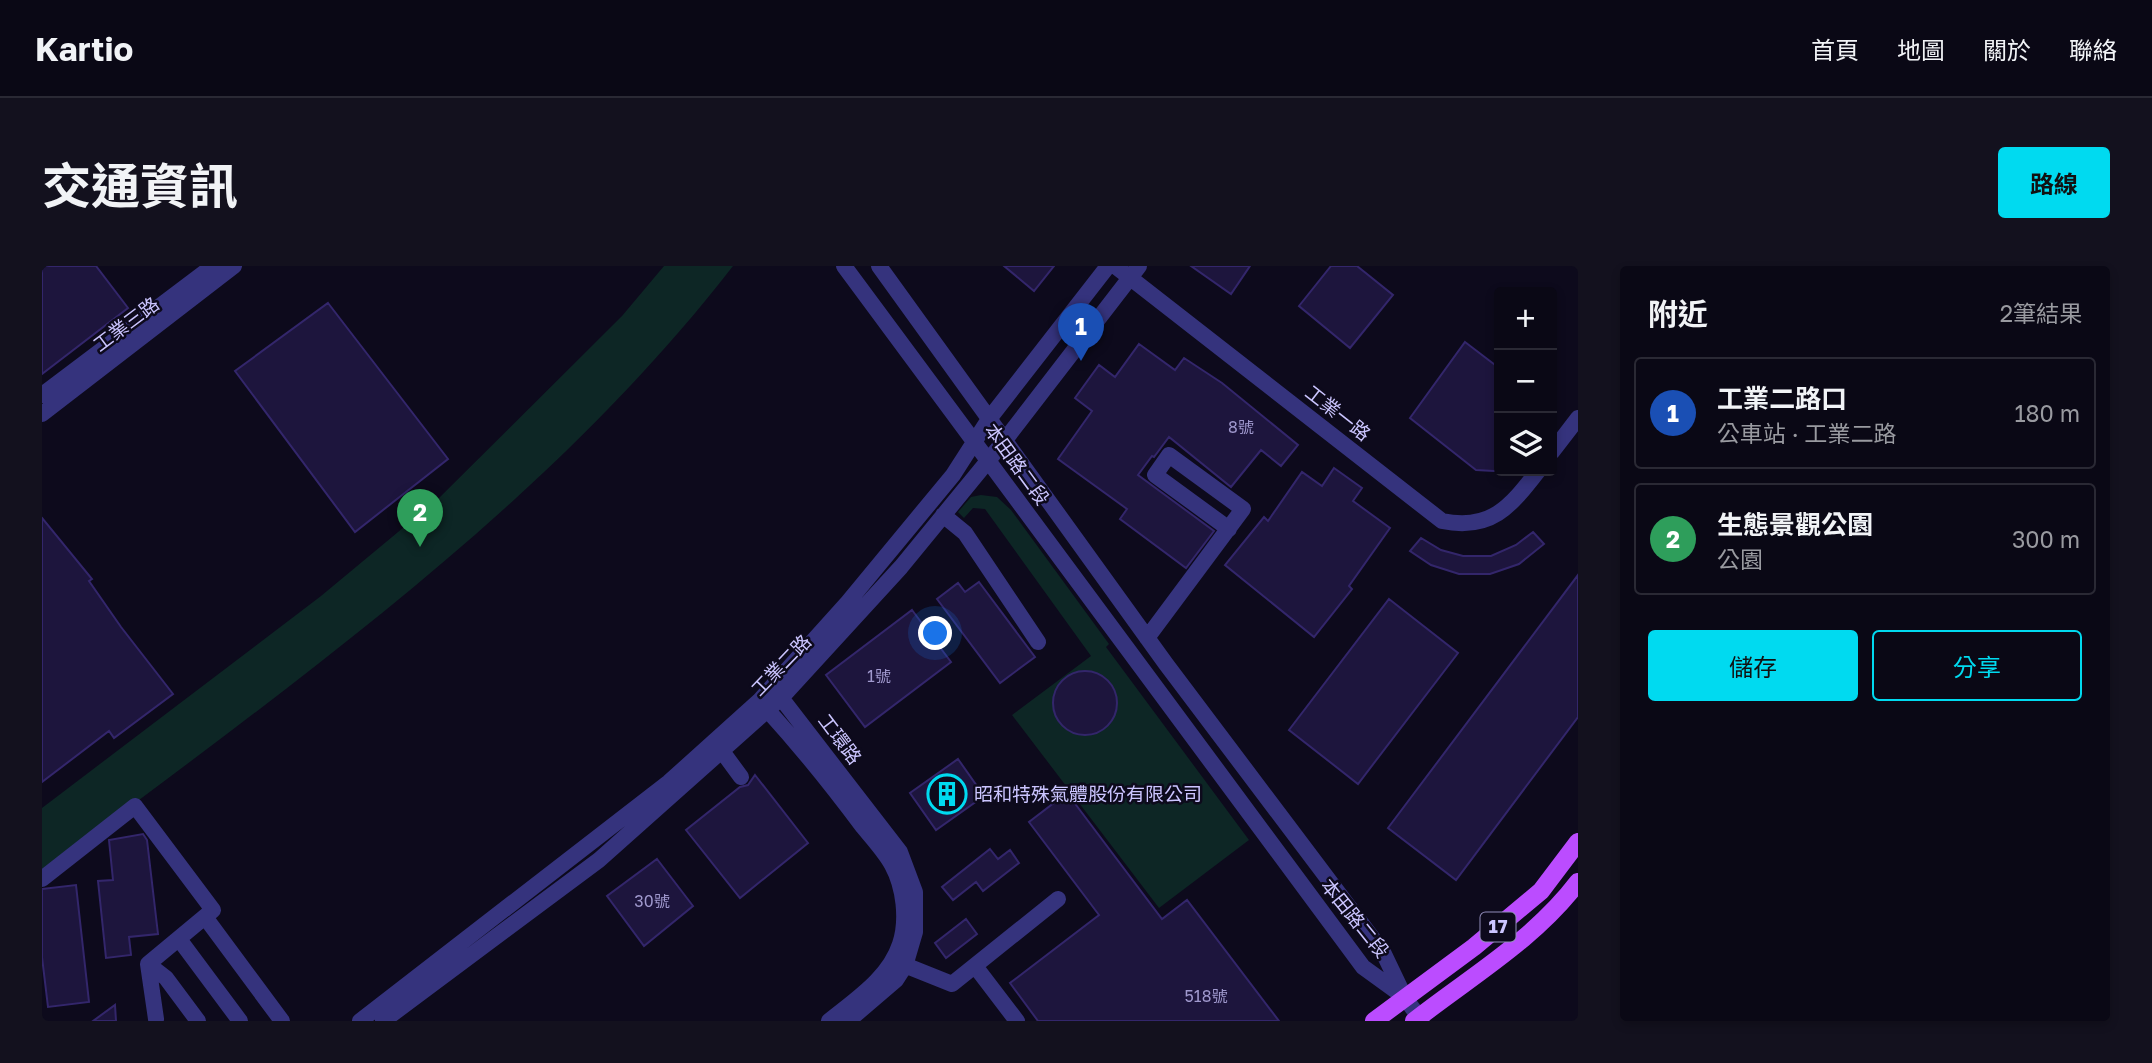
<!DOCTYPE html>
<html lang="zh-TW">
<head>
<meta charset="utf-8">
<style>
  :root { --surface:#0a0815; --page:#13111e; --text:#f1f3f6; --muted:#999aa0; --line:#2a2934; --accent:#00daf0 }
  body { margin:0; font-family:"Golos Text","Noto Sans TC",sans-serif; background:var(--page); color:var(--text) }
  .controls { position:absolute; right:21px; top:21px; display:grid; overflow:hidden; border-radius:7px; box-shadow:0 4px 10px #0003 }
  .controls button { width:63px; height:63px; display:grid; place-items:center; padding:0; border:0; border-bottom:2px solid var(--line); background:var(--surface); color:var(--text); font:35px sans-serif }
  .you { position:absolute; left:894px; top:368px; width:24px; height:24px; margin:-18px; border:5px solid #fff; border-radius:50%; background:#1a73e8; box-shadow:0 0 0 10px #1a73e833 }
  .badge { display:grid; place-items:center; width:46px; height:46px; border-radius:50%; background:var(--accent); color:#fff; font-size:23px; font-weight:700 }
  .pin { position:absolute; translate:-50% -58px; filter:drop-shadow(0 2px 4px #0008) }
  .pin::after { content:''; position:absolute; top:37px; width:24px; height:21px; background:inherit; clip-path:polygon(0 0,100% 0,50% 100%) }
  .list { margin:0; padding:0; list-style:none }
  h2 { display:flex; justify-content:space-between; align-items:center; height:91px; margin:0; padding:0 28px; font-size:30px }
  h2 small { font-size:23px; font-weight:400; color:var(--muted) }
  .list li { display:grid; grid-template-columns:46px 1fr auto; gap:21px; align-items:center; box-sizing:border-box; height:112px; margin:0 14px 14px; padding:0 14px; border:2px solid var(--line); border-radius:7px }
  .list b { display:block; font-size:26px; white-space:nowrap }
  .list p { margin:0; font-size:23px; white-space:nowrap; color:var(--muted) }
  .list em { font-size:23px; font-style:normal; color:var(--muted) }
  .actions { display:flex; gap:14px; padding:21px 28px }
  .actions a { flex:1; padding:16px 0; border:2px solid var(--accent); border-radius:7px; text-align:center; font-size:24px; color:var(--accent) }
  .actions .main { background:var(--accent); color:#111 }
  .icon { flex:none; width:38px; height:38px; fill:none; stroke:currentColor; stroke-width:2; stroke-linecap:round; stroke-linejoin:round }
  .map { position:relative; flex:none; width:1536px; height:755px; overflow:hidden; border-radius:7px }
  header { display:flex; align-items:center; gap:42px; box-sizing:border-box; height:98px; padding:0 35px; background:var(--surface); border-bottom:2px solid var(--line) }
  header strong { font-size:33px }
  nav { display:flex; gap:38px; margin-inline-start:auto; font-size:24px }
  .intro { display:flex; align-items:center; justify-content:space-between; box-sizing:border-box; height:168px; padding:0 42px }
  h1 { margin:0; font-size:49px }
  .button { padding:18px 32px; border-radius:7px; background:var(--accent); color:#111; font-size:24px; font-weight:700 }
  main { display:flex; gap:42px; padding:0 42px }
  aside { flex:1; background:var(--surface); border-radius:7px; box-shadow:0 4px 10px #0003 }
  .map>svg:first-child { display:block }
</style>
</head>
<body>
<header>
<strong>Kartio</strong>
<nav><a>首頁</a><a>地圖</a><a>關於</a><a>聯絡</a></nav>
</header>
<div class="intro"><h1>交通資訊</h1><a class="button">路線</a></div>
<main>
<div class="map">
<svg width="1536" height="755" viewBox="0 0 1536 755">
  <rect width="100%" height="100%" fill="#0d0a1c"/>
  <path fill="#0d2625" d="M622,0h69c-189,244 -447,422 -691,607v-65l279,-212 118,-98 183,-182z
    M939,229l16,2 14,13 98,134 -3,3 143,193 -90,68 -147,-193 79,-59 -106,-147 -12,-1 -9,10 -6,-6 13,-15z"/>
  <path fill="#1d153d" stroke="#33266b" stroke-width="2" d="M0,0h54l32,42 -86,66z
    M962,0h50l-20,25z
    M1149,0h59l-19,28z
    M1289,0h26l36,29 -43,53 -51,-42z
    M286,37l120,156 -93,73 -120,-161z
    M1423,76l34,26v100l-5,3 -18,-1 -66,-52z
    M1097,78l36,26 9,-12 38,25 76,62 -17,21 -20,-16 -30,37 -62,-50 -15,20 -2,-1 -14,19 76,56 -28,37 -66,-49 7,-10 -69,-50 34,-48 -17,-13 24,-33 16,12z
    M1292,202l28,20 -9,13 37,27 -41,58 3,3 -38,48 -89,-72 39,-48 4,4 34,-49 20,14z
    M0,252l50,61 -3,2 32,46 52,67 -59,44 -5,-7 -67,51z
    M1491,266l11,12 -25,20 -29,10h-31l-28,-9 -21,-14 11,-13 20,12 22,6h28l25,-11z
    M1536,309v142l-122,163 -68,-52z
    M937,316l56,75 -35,26 -63,-84 21,-16 7,9z
    M1347,333l69,54 -100,131 -69,-54z
    M870,344l39,52 -86,65 -39,-52z
    M1011 437a32 32 0 1 1 64 0a32 32 0 1 1-64 0Z
    M916,493l26,37 -48,34 -26,-37z
    M713,509l53,68 -68,55 -54,-68 54,-43 8,-2z
    M1025,527l95,126 25,-19 92,121h-241l-28,-38 89,-68 -70,-93z
    M101,568l4,6 11,94 -29,3 2,18 -25,3 -8,-77 15,-1 -4,-40z
    M948,583l8,10 12,-9 9,13 -36,28 -7,-9 -23,18 -11,-13z
    M615,593l36,47 -49,40 -37,-50z
    M34,619l13,117 -41,5 -6,-50v-68z
    M924,653l11,15 -31,24 -11,-15z
    M73,739l1,16h-23z"/>
  <g fill="none" stroke-linecap="round" stroke-linejoin="round">
    <path stroke="#35337d" stroke-width="16" d="M802,0l519,701 40,29
      M837,0l287,398 217,288 22,46 17,23
      M1073,0l327,255c49,10 68,-14 96,-50
      M0,129l171,-129
      M0,148l192,-148
      M1510,186l26,-34
      M901,249l22,18 73,109
      M1105,372l96,-129 -74,-54 -14,20 74,54
      M733,424l125,162 15,40v40l-10,34 -9,14 -48,41
      M719,437c36,39 70,81 102,124 10,12 22,25 29,38 12,22 16,55 8,79 -11,34 -44,55 -71,77
      M674,477l25,34
      M0,613l93,-73 78,104 -65,54 8,55
      M163,651l77,104
      M137,673l61,82
      M855,696l55,22 106,-85
      M106,698l18,14 32,43
      M933,700l42,55
      M318,755l309,-239 90,-81 89,-99 105,-127 36,-56 119,-153
      M341,755l216,-161 182,-162 120,-131 104,-127 134,-174"/>
    <path stroke="#bb4cff" stroke-width="18" d="M1332,755l100,-74 67,-56 37,-49
      M1372,755c56,-44 120,-81 164,-139"/>
  </g>
  <defs>
    <g id="building-ring" transform="scale(2.0125)"><circle r="9.5" fill="#0d0a1c" stroke="#00daf0" stroke-width="1.5"/><path d="M-4-6H4V6H1V3H-1V6H-4ZM-2.5-4.3h1.7v1.8h-1.7ZM.8-4.3h1.7v1.8H.8ZM-2.5-1h1.7V.8h-1.7ZM.8-1h1.7V.8H.8Z" fill="#00daf0"/></g>
  </defs>
  <g fill-rule="evenodd">
    <use href="#building-ring" x="905" y="528"/>
  </g>
  <g text-anchor="middle" stroke-width="5" stroke-linejoin="round" paint-order="stroke">
    <g font-size="16" fill="#a099ce">
      <text x="1199" y="167">8號</text>
      <text x="837" y="416">1號</text>
      <text x="610" y="641">30號</text>
      <text x="1164" y="736">518號</text>
    </g>
    <rect fill="#0d0a1c" stroke="#928dbb" stroke-width="2" x="1438.5" y="646.5" width="35" height="29" rx="5"/>
    <g font-size="18" font-weight="bold" fill="#cbc5ff">
      <text x="1456" y="667">17</text>
    </g>
    <g font-size="19" fill="#cbc5ff" stroke="#0d0a1c">
      <text transform="translate(84 58) rotate(-37)" y="7">工業三路</text>
      <text transform="translate(1296 147) rotate(38)" y="7">工業一路</text>
      <text transform="translate(975 198) rotate(54)" y="7">本田路二段</text>
      <text transform="translate(739 399) rotate(-46)" y="7">工業二路</text>
      <text transform="translate(798 473) rotate(53)" y="7">工環路</text>
      <text transform="translate(1313 652) rotate(51)" y="7">本田路二段</text>
    </g>
    <g font-size="19" fill="#cbc5ff" stroke="#0d0a1c" text-anchor="start">
      <text x="932" y="535">昭和特殊氣體股份有限公司</text>
    </g>
  </g>
</svg>
<div class="controls">
<button>+</button>
<button>−</button>
<button><svg class="icon" aria-label="layers" viewBox="0 0 24 24"><path d="M12 4l9 5-9 5-9-5zM3 14l9 5 9-5"/></svg></button>
</div>
<div class="you"></div>
<div class="pin badge" style="left:1039px;top:95px;background:#1a4fb4">1</div>
<div class="pin badge" style="left:378px;top:281px;background:#2e9e5b">2</div>
</div>
<aside>
<h2>附近<small>2筆結果</small></h2>
<ul class="list">
<li><span class="badge" style="background:#1a4fb4">1</span><div><b>工業二路口</b><p>公車站 · 工業二路</p></div><em>180 m</em></li>
<li><span class="badge" style="background:#2e9e5b">2</span><div><b>生態景觀公園</b><p>公園</p></div><em>300 m</em></li>
</ul>
<div class="actions"><a class="main">儲存</a><a>分享</a></div>
</aside>
</main>
</body>
</html>
